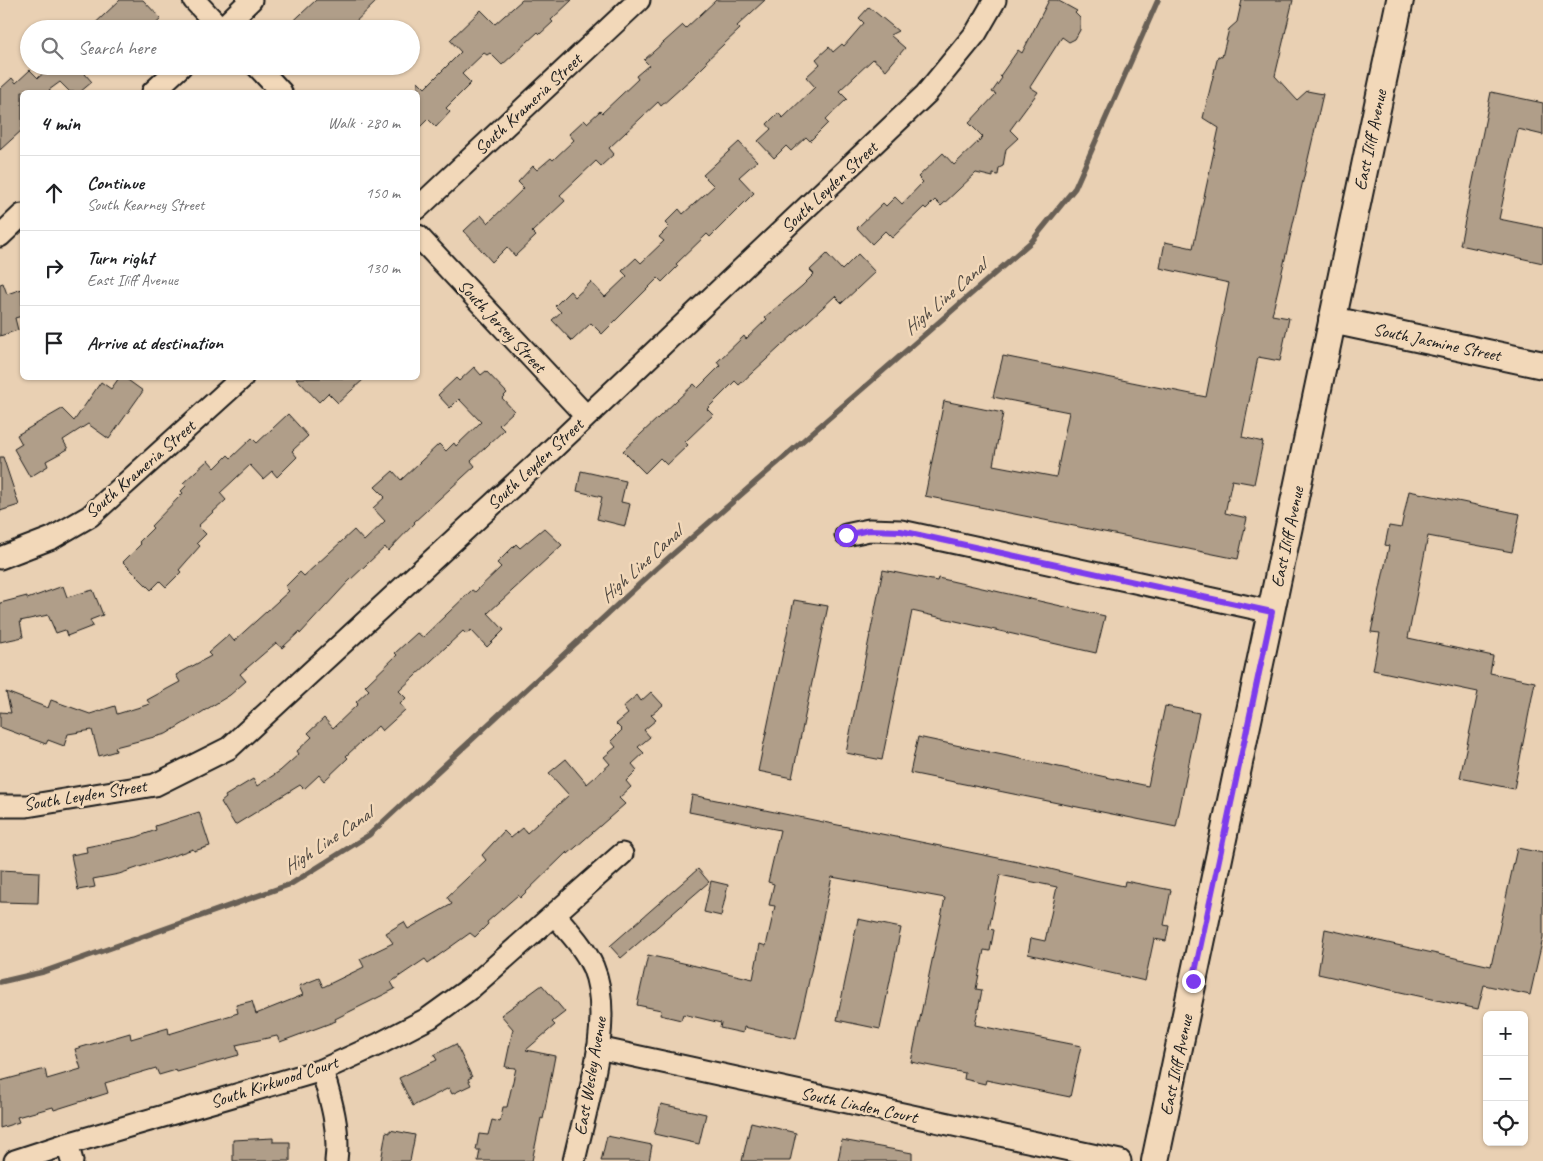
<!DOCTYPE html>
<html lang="en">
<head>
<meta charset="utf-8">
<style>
  :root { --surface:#fff; --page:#f2f2f2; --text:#202124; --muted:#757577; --line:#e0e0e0 }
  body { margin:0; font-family:Caveat,sans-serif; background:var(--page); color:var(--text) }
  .controls { position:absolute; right:15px; bottom:15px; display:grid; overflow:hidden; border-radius:8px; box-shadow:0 1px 4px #0004 }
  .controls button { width:45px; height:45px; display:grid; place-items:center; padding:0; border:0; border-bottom:1px solid var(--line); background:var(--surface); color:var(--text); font:25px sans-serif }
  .stop { position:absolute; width:15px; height:15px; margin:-11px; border:4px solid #7c3aed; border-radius:50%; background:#fff }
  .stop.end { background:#7c3aed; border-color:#fff; box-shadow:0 1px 5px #0008 }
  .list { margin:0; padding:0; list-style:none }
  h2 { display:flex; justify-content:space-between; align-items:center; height:65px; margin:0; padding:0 20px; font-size:21px }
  h2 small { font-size:16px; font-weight:400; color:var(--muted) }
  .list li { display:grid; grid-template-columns:32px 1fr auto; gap:15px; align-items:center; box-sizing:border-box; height:75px; padding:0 20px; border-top:1px solid var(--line) }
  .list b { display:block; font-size:19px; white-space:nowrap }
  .list p { margin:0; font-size:16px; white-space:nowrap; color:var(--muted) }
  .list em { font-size:16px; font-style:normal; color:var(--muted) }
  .icon { flex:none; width:28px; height:28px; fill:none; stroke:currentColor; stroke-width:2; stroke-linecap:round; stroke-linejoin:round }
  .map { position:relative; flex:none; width:1543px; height:1161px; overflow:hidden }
  .search { position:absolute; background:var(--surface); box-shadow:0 1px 4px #0004; left:20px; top:20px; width:400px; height:55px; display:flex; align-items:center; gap:12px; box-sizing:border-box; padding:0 18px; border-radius:28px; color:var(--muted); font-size:19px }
  .panel { position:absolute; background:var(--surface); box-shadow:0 1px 4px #0004; left:20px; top:90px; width:400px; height:290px; border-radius:8px }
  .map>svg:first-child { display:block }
</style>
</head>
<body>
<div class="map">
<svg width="1543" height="1161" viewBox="0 0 1543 1161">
  <rect width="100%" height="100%" fill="#e9d0b3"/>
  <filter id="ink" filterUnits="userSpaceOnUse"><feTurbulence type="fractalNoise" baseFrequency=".02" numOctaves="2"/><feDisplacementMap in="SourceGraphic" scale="10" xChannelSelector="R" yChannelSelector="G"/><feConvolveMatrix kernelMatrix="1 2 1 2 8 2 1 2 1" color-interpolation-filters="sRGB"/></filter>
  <g filter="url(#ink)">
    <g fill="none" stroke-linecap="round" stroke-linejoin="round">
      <path stroke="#685f54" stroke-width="5.5" d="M0,982l43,-10 248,-88 78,-49 288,-267 375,-327 43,-53 83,-188"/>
    </g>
    <path fill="#b09e89" stroke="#1c1c1c" d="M120,0h23l18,19 -11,10h-61z
      M316,0h62l-30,29h-63z
      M522,0h50l-21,20 2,2 -13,12 -2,-2 -36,33 -12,-12 -3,2 -3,-2 -22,21 9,9 -25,25 4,4 -14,15 -8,-8 -10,10v-48l7,7 36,-36 -11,-12 31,-30 14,14z
      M716,0h49l-28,26 3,3 -34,32 1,2 -15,15 -31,28 -3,-4 -49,46 5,6 -13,12 -5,-5 -36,34 5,6 -33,31 4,4 -21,20 -8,-9 -15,15 -28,-31 17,-16 7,8 36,-35 -6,-6 15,-16 4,4 14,-12 2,2 21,-20 -5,-6 15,-14 3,3 13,-12 2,2 36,-34 -2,-3 13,-11 -5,-5 39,-35 3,3z
      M1049,0h8l20,11 -2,2 5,5v12l-5,9 -6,3 -7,-5 -32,50 8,5 -28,38 8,8 -12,11 -3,17 -4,2 -1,7 -5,-1v3l-17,-4 -35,33 -6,-6 -9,9 -2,-2 -32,31 -7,-7 -13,13 -15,-16 26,-25 3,3 9,-9 7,7 21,-22 -5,-5 25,-24 11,12 29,-28 -14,-14 27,-29 -4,-2 10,-14 -2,-2 18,-26 4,3z
      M1242,0h51l-18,76 22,24 10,-9 16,3 -51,221 17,3 -9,43 -22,-4 -16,80 21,5 -9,42 -22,-4 -7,33 22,5 -9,41 -313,-63 19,-95 59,12 -10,52 63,12 13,-65 -76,-15 10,-41 203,41 23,-114 -69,-15 5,-26 28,6 26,-120 -16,-10 15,-62 4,1 7,-28 8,-7z
      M869,7l29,24 -8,4 15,13 -19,22 -13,-11 -34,32 8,8 -22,21 3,3 -18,18 -4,-4 -15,14 -5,-5 -12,12 -16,-17 13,-12 -4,-5 11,-11 5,5 32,-31 -9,-10 14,-13 -4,-5 13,-12 4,5 9,-8 2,2 20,-23 -5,-5z
      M46,66h47l-8,8 7,8 -12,10h-10l-10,-10 -11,8 2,2h-29v38l-22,20v-61l12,-11 4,5 14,-13 8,8 10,-9z
      M1491,92l52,11v32l-25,-6 -19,90 44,9v35l-83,-18z
      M739,142l18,19 -18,16 15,16 -44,44 -3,-3 -31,30 2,2 -16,16 -4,-4 -56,56 -11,-11 -19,18 -20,-21 9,-8 -6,-6 15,-15 5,6 16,-15 14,15 22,-21 -5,-5 14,-13 5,5 23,-22 -5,-4 10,-10 -4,-4 14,-14 4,5 31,-28 -11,-11z
      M827,254l15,16 16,-16 17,18 -33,31 -7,-7 -96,89 -4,-4 -28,28 6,6 -28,27 3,3 -21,20 -7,-7 -15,15 -22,-22 71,-67 4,4 22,-22 -3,-4 27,-26 2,3 21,-20 -2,-2 37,-31 12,-12 -4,-4z
      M3,283l4,11 15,-5v27l-7,2 3,12 -18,6v-52z
      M474,367l7,8 5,-4 21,22 -5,5 12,13 -15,14 5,5 -33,31 4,5 -61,56 1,1 -27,28 -3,-4 -37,35 -48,52 -1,-2 -17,16 -6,-5 -36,31 6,7 -16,14 -64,39 -51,13 1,4 -17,5 -7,-26 -24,4 -4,12 -16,-6 -2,4 -46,-17v-15l11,1 -5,-21 42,16 3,-8 39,14 25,-8 2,8 33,-10 -3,-4 33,-18 -4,-7 35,-19 -3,-3 21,-18 5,6 55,-50 -4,-4 15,-15 4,4 50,-46 10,11 21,-20 -12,-13 12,-11 -10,-10 18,-16 8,9 38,-36 7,7 8,-8 2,3 25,-24 -22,-23 -9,9 -12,-13 18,-17 3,3z
      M119,378h6l18,13 -34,48 -21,-15 -25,16 5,9 -22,12 2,5 -18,11 -16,-28 8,-5 -5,-9 45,-26 12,12 27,-39 10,7z
      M296,378h69l-27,25 -10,-10 -9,9z
      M288,414l20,22 -16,15 5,6 -20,20 -5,-6 -9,8 -13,-14 -30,28 6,7 -28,26 8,8 -9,9 3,3 -21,24 2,2 -15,15 -6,-6 -9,9 -28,-28 18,-18 -2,-2 14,-14 -2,-2 32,-33 -2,-2 5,-5 -3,-3 25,-23 7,8 13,-13 3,3 21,-20 5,5z
      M0,457h3l16,48 -19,6z
      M581,471l45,10 -5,21 9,2 -5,22 -28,-7 5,-22 -25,-6z
      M1409,491l111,23 -8,38 -84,-16 -20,102 85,18 -3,17 45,9 -21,107 -54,-11 18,-86 -105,-22 7,-37 -9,-1 18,-86 -4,-1 4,-19 12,2z
      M544,528l18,17 -74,68 16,17 -17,17 -16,-17 -5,4 -3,-3 -64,60 7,7 -6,6 5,6 -23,21 -4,-5 -32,30 2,2 -24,23 -5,-6 -15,14 -4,-4 -65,40 -14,-23 5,-4 -1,-2 28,-17 4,7 23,-15 19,-17 -2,-3 15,-14 -4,-4 16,-15 9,10 25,-24 -2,-2 13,-12 -4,-4 32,-31 -2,-2 22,-20 6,4 49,-47 3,2 26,-25 -4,-4 19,-19 4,4z
      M883,570l54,11 1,-3 167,38 -9,37 -184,-42 -30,149 -36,-7z
      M63,586l4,11 26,-7 10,25 -13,5 3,6 -26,10 -2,-6 -9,3 -8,-18 -28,6 3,16 -23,5v-39l27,-7v3z
      M794,600l34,6 -36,172 -34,-7z
      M651,692l12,13 -12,10 5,5 -12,10 6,7 -12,10 6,6 -12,11 5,6 -11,11 5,6 -12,11 6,6 -57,50 -1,-2 -47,46 -2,-3 -31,27 1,2 -13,13 -5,-4 -42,30 -3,-4 -34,23 4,7 -60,30 1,2 -56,21 -3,-6 -41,9 3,10 -62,17 -1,-2 -17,5 -3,-7 -51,15 3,10 -54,17 -1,-3 -36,10 2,5 -19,6v-47l45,-12 2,10 34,-10 -6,-20 55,-16 1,6 37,-11 1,6 69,-21 -2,-8 16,-4 4,13 47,-19 -4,-9 20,-8 4,9 41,-20 -4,-8 33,-16 -7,-10 18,-11 4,7 44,-25 -5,-7 39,-37 -4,-5 22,-24 7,7 12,-10 4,5 42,-38 -20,-22 17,-14 21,25 23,-20 -6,-7 12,-10 -5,-6 11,-11 -6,-6 12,-10 -5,-7 14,-12 4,6z
      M1165,706l34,7 -23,114 -266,-54 8,-36 230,49z
      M692,795l350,72 53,13 29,6 1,-5 46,9 -7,35 5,1 -3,15 -12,-2 -9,42 -117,-27 3,-16 14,3 12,-54 -57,-12 -11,54 5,1 -4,21 -6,-1 -8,39 6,1 -7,35 106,21 -11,51 -84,-17 -1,4 -21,-5 1,-6 -54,-11 34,-164 -113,-21 -36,162 -52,-12 -1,6 -23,-5 1,-5 -38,-9 -2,6 -21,-5 1,-5 -24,-5 11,-50 105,24 7,-35 6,2 9,-40 -6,-1 5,-21 -6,-2 12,-52 -91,-18z
      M199,812l11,34 -16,5 -1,-2 -74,25 -26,5 2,8 -17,3 -7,-35 16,-3 -1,-5 51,-10 19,-7 -1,-4z
      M1517,848l26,5v85l-13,57 -46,-10 -6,24 -160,-35 7,-45 166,37z
      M698,869l11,13 -88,76 -11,-12z
      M0,870l39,2 -1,31 -38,-1z
      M711,881l17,4 -7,31 -17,-4z
      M858,919l43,9 -21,101 -43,-9z
      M542,985l23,27 -13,10 3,3 -29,25 29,6 -12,63 -2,-1 -9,43h-54l2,-11h-4l3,-16 9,1 4,-15 8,2 3,-15h4l9,-39 -11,-1 8,-38 -12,-14z
      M456,1044l16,33 -4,2 3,6 -19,9 -3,-6 -36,18 -14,-28 38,-18 -3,-5z
      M661,1104l45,10 -7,30 -45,-10z
      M751,1122l45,11 -6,28h-48z
      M390,1130l25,5 -5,26h-29l5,-29 4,1z
      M607,1136l45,9 -3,16h-48z
      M273,1138v4h17v19h-57v-21z
      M842,1140l70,13v8h-74z"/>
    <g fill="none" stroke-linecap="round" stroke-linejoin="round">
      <g stroke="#1c1c1c" stroke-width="25">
        <path id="minor" d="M194,0l27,29
          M221,29l30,-29
          M257,66l24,26
          M153,92l28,-26
          M418,208l221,-208
          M0,236l22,-21
          M418,236l168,180
          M846,535l23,-5 32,1 371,81
          M0,558l52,-20 38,-22 152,-138
          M0,806h27l128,-21 74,-37 317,-293 380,-361 50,-61 19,-33
          M555,915c14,17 29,32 38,52 22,52 -7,139 -19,194
          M598,1048l522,113
          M322,1070c9,30 18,59 14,91
          M67,1144l5,17
          M15,1161l52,-17 255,-74 57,-26 50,-26 43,-31 150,-133"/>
      </g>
      <g stroke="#1c1c1c" stroke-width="30">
        <path id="tertiary" d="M1332,320l211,45
          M1155,1161l245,-1161"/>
      </g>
      <use href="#minor" stroke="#f2d8b9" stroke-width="21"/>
      <use href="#tertiary" stroke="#f2d8b9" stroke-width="26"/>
    </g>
  </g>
  <g fill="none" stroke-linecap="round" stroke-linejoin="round" filter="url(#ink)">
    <path stroke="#7c3aed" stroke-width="6" d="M846,535l23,-5 32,1 371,81 -79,369"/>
  </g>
  <g text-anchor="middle" stroke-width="5" stroke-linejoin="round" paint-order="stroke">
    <g font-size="18" fill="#1c1c1c" stroke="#f2d8b9">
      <text transform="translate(528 104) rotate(-43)" y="6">South Krameria Street</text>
      <text transform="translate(1370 140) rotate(-78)" y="6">East Iliff Avenue</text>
      <text transform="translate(829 187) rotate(-43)" y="6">South Leyden Street</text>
      <text transform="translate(502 326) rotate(47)" y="6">South Jersey Street</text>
      <text transform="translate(1437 342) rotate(12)" y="6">South Jasmine Street</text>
      <text transform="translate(535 464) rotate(-43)" y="6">South Leyden Street</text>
      <text transform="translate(140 469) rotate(-41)" y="6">South Krameria Street</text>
      <text transform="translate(1287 537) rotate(-78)" y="6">East Iliff Avenue</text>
      <text transform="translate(85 795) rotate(-9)" y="6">South Leyden Street</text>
      <text transform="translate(1176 1065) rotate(-78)" y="6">East Iliff Avenue</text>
      <text transform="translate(590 1076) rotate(-80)" y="6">East Wesley Avenue</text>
      <text transform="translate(274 1082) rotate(-18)" y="6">South Kirkwood Court</text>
      <text transform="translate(859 1105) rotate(12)" y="6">South Linden Court</text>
    </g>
    <g font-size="19" font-style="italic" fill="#4f4841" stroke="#f2d8b9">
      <text transform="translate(944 297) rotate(-41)" y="7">High Line Canal</text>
      <text transform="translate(640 564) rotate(-42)" y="7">High Line Canal</text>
      <text transform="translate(327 840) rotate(-34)" y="7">High Line Canal</text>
    </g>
  </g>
</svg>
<div class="controls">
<button>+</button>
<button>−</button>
<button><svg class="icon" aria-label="locate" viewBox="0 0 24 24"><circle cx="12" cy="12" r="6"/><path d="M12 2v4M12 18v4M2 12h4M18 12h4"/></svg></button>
</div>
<div class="stop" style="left:846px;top:535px"></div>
<div class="stop end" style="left:1193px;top:981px"></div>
<div class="search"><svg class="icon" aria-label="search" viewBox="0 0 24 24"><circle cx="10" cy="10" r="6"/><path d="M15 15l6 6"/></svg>Search here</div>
<section class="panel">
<h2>4 min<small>Walk · 280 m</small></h2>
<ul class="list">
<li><svg class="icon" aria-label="ahead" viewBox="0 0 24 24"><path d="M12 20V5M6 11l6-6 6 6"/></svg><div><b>Continue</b><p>South Kearney Street</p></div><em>150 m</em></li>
<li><svg class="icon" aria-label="right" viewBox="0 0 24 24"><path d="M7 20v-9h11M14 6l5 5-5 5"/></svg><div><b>Turn right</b><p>East Iliff Avenue</p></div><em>130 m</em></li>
<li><svg class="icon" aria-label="arrive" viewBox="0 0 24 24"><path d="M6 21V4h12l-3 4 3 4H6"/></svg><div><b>Arrive at destination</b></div></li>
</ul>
</section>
</div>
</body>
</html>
